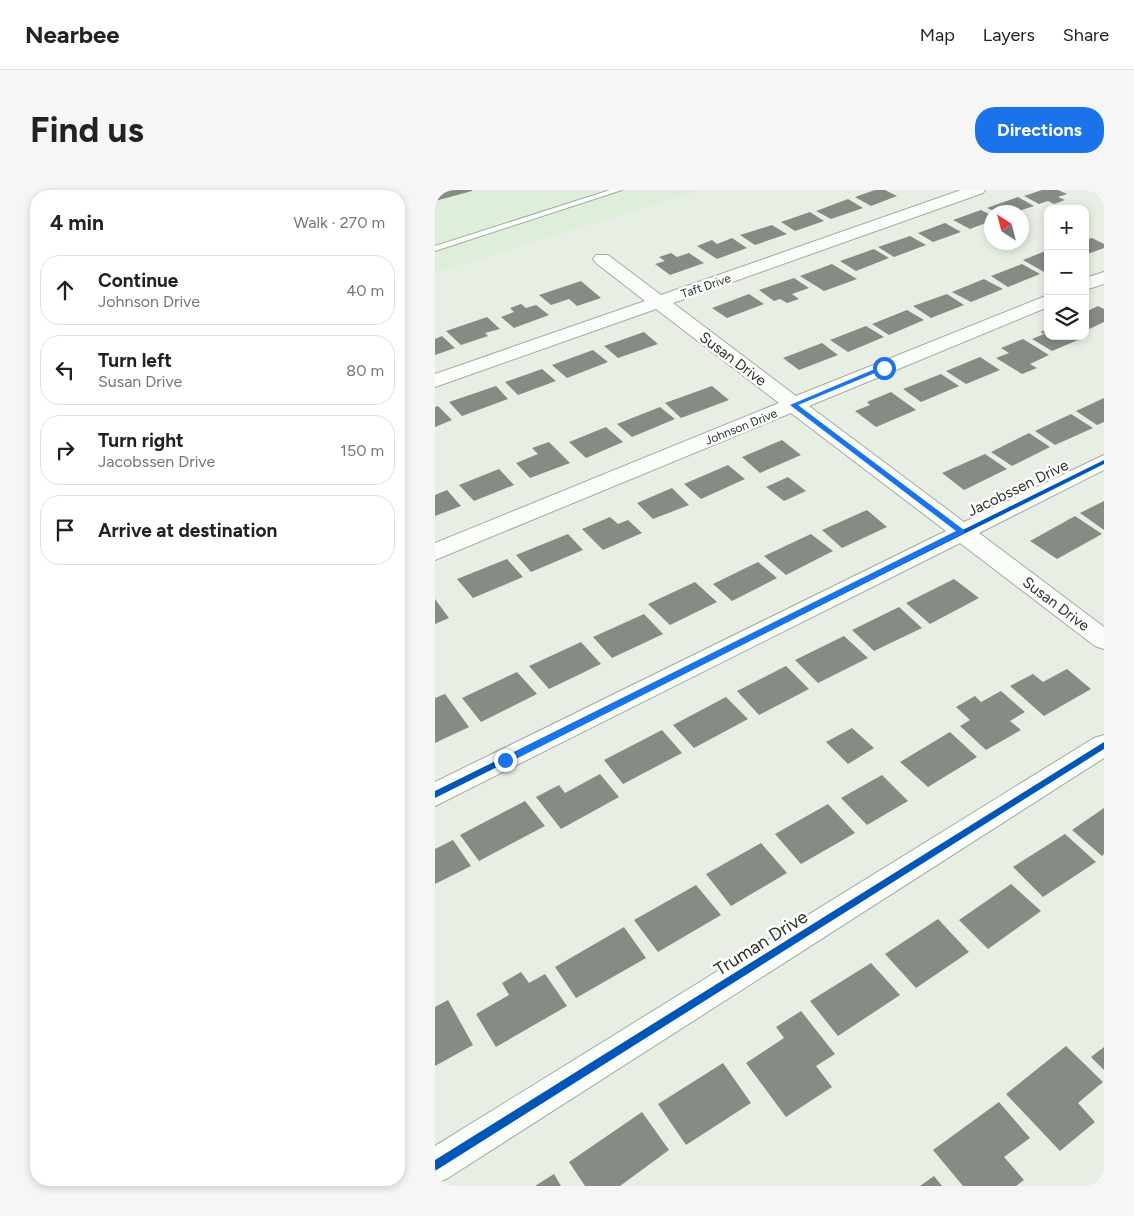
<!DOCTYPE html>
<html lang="en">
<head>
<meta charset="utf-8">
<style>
  :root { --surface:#fff; --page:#f6f6f6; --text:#222; --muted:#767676; --line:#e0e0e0; --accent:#1a73e8 }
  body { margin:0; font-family:Figtree,sans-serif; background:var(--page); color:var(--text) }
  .controls { position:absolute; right:15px; top:15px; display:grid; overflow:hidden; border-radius:10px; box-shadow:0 2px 8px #0003 }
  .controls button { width:45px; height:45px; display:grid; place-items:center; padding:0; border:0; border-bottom:1px solid var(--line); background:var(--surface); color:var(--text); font:25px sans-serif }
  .compass { position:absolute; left:549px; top:15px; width:45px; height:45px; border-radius:50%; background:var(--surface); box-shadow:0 2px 8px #0003; rotate:324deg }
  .stop { position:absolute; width:15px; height:15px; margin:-11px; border:4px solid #1a73e8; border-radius:50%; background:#fff }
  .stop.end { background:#1a73e8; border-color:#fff; box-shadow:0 1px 5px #0008 }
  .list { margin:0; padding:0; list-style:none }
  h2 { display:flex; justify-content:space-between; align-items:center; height:65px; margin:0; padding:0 20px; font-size:21px }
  h2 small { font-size:16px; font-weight:400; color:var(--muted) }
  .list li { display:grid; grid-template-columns:32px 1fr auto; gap:15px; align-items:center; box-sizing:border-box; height:70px; margin:0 10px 10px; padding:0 10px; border:1px solid var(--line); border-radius:20px }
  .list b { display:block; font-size:19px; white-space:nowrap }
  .list p { margin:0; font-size:16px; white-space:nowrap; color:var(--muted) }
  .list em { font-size:16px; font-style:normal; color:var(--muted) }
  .icon { flex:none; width:28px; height:28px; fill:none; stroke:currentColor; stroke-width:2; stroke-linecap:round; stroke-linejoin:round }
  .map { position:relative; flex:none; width:669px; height:996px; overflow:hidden; border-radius:20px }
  header { display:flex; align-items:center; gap:30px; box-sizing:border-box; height:70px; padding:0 25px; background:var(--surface); border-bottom:1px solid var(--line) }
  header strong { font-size:24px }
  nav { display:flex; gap:28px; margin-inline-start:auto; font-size:18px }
  .intro { display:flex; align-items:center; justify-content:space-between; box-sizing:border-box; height:120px; padding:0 30px }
  h1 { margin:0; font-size:35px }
  .button { padding:12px 22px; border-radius:20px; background:var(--accent); color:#fff; font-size:18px; font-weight:700 }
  main { display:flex; gap:30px; padding:0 30px }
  aside { flex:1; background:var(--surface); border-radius:20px; box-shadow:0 2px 8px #0003 }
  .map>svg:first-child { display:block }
</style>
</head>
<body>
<header>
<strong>Nearbee</strong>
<nav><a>Map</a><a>Layers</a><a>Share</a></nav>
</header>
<div class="intro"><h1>Find us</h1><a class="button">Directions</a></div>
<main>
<aside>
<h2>4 min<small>Walk · 270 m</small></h2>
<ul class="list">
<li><svg class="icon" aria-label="ahead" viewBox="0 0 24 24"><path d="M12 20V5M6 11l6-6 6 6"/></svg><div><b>Continue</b><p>Johnson Drive</p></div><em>40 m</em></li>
<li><svg class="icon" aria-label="left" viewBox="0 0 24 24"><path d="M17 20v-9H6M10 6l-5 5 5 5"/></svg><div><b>Turn left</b><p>Susan Drive</p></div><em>80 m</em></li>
<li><svg class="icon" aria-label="right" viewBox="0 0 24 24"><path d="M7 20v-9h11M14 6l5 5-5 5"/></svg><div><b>Turn right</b><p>Jacobssen Drive</p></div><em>150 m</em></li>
<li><svg class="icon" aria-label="arrive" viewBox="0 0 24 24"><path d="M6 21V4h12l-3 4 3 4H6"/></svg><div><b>Arrive at destination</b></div></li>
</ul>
</aside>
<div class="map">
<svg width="669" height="996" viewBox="0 0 669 996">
  <rect width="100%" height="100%" fill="#e7efe4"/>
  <path fill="#dfeeda" d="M0,0h267l-267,83z"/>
  <path fill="#868c84" d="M0,0h37v1l-37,10z
    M440,0h10l12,6 -26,10 -16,-9z
    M607,0h16l9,4 -9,3 7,3 -11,4 -6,-3 -9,3 -15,-8z
    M583,7l16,9 -18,6h-20l-9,-4z
    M413,9l15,9 -32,11 -15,-8z
    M546,20l10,5v6l-21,8 -17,-9z
    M375,22l14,9 -29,10 -14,-9z
    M510,33l16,9 -28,10 -15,-9z
    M337,35l15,9 -32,11 -15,-10z
    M475,46l16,9 -32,12 -16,-10z
    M297,48l15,10 -30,11 -20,-13 15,-6 5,4z
    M657,48l12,6v4l-19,7v-15z
    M439,59l15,9 -33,13 -16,-10z
    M613,60v20l-4,2 -21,-12z
    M236,63l6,4 12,-4 15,10 -34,12 -15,-11 10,-3 -6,-4z
    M397,74l25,15 -33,12 -24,-15z
    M587,74l18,10 -32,13 -17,-11z
    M359,88l15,10 -17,6 7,5 -12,4 -7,-4 -6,2 -15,-11z
    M549,89l19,10 -32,13 -19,-10z
    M146,91l20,17 -24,8 -8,-7 -18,6 -12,-10z
    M314,104l15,10 -37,14 -15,-10z
    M512,104l17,11 -33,13 -18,-12z
    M86,114l5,4 10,-3 13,10 -35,13 -13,-11 13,-5 -4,-4z
    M663,116l6,3v13l-19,9v-19z
    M472,120l17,10 -35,15 -17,-11z
    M52,127l13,12 -15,4 3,3 -27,9 -15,-14z
    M431,136l18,11 -36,15 -18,-12z
    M613,139v7l37,1 -33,14 -20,-12 12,-5 -4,-2z
    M209,142l14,12 -40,14 -14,-12z
    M7,146l13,12 -20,7v-16z
    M588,149l26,16 -19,9 7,4 -15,6 -26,-16 13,-5 -8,-5z
    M387,153l16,12 -39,15 -16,-12z
    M158,160l15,12 -41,16 -15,-13z
    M545,167l20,13 -34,14 -20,-13z
    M107,179l14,12 -38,14 -13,-13z
    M506,184l18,12 -38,16 -18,-13z
    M61,196l12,13 -46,17 -13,-14z
    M277,196l17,14 -48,18 -16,-15z
    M456,202l25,18 -40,17 -21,-16 15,-6 -3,-3z
    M669,208v24l-7,3 -21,-14z
    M3,216l14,14 -17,7v-20z
    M225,217l15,12 -43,18 -15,-13z
    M636,224l22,14 -38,17 -20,-14z
    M171,237l17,15 -37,16 -17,-16z
    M594,243l21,14 -38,19 -21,-14z
    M347,250l19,15 -41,18 -18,-16z
    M114,252l21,21 -40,15 -14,-15 22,-9 -6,-6z
    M550,264l22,15 -43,21 -22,-17z
    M293,275l17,14 -44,20 -17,-15z
    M64,279l15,16 -40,16 -15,-16z
    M353,287l18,14 -22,10 -18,-14z
    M237,298l17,17 -36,14 -16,-16z
    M12,300l14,16 -26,10v-21z
    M669,311v29l-24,-17z
    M432,320l20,17 -45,21 -20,-18z
    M640,326l27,18 -45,25 -27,-18z
    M175,327l8,7 10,-4 14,13 -39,17 -21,-21z
    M133,344l15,16 -52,22 -15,-17z
    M376,344l22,17 -47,24 -22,-19z
    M72,369l16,18 -50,21 -16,-19z
    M323,372l19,16 -45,23 -19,-17z
    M519,389l25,19 -49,26 -24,-21z
    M260,392l22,20 -47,23 -22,-21z
    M0,409l14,19 -14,6z
    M464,417l23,21 -48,23 -22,-21z
    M209,424l19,20 -51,24 -19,-21z
    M409,446l24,22 -50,25 -23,-23z
    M146,452l20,22 -52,25 -20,-23z
    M351,476l23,23 -50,26 -22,-24z
    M632,479l24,20 -47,27 -34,-30 23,-12 10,8z
    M82,482l20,22 -56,28 -19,-24z
    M566,501l24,21 -15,9 11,9 -35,20 -26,-24 10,-6 -14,-13 19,-11 6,6z
    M10,504l24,33 -34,16v-45z
    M291,507l22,22 -54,29 -21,-23z
    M417,538l22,20 -26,16 -22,-22z
    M227,540l20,23 -59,31 -19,-24z
    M515,542l27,25 -49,30 -28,-25z
    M165,584l19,23 -58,32 -25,-32 23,-12 6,8z
    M447,585l26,26 -41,24 -26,-27z
    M90,611l20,25 -66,35 -19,-26z
    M393,614l27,29 -54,31 -26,-30z
    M669,618v46l-2,2 -30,-26z
    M630,644l31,28 -53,35 -30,-30z
    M18,650l18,26 -36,18v-35z
    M326,653l26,30 -56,33 -25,-32z
    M576,694l30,27 -53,38 -29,-29z
    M261,695l25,30 -63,37 -24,-32z
    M503,729l31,33 -53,36 -31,-34z
    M189,737l22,31 -70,40 -21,-31z
    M436,773l29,32 -62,41 -28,-35z
    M86,782l8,11 16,-9 22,32 -71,41 -20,-33 33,-19 -7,-12z
    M13,810l25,45 -38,21v-59z
    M366,821l34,43 -19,12 16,21 -46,30 -40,-54 38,-25 -8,-11z
    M631,856l37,36 -25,21 17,19 -35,29 -54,-57z
    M669,857v23l-13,-13z
    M288,873l28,40 -65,42 -28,-41z
    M564,912l31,36 -26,19 20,23 -8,6h-53l-30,-36z
    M207,922l27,38 -49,36h-35l-16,-24z
    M119,984l7,12h-26z
    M499,986l8,10h-22z"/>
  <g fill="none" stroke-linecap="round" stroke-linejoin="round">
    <g stroke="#a3aaa1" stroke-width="2">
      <path id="lane" d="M175,0h12l-187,61v-5z"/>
    </g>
    <g stroke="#a3aaa1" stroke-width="2">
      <path id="street" d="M526,0h24l-2,3 -310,110 123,93 252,-101v12l-239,99 155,116 140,-67v15l-125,63 125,94v22l-9,-3 -135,-103 -525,263v-24l511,-251 -155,-118 -356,147v-17l344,-140 -123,-94 -221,78v-13l210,-73 -49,-38 -3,-4 3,-4h12l53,40z
        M669,82v12l-19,6v-12z
        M669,545v23l-656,420 -13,6v-38l659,-408z"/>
    </g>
    <use href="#lane" fill="#fbfdfb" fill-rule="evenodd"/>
    <use href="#street" fill="#fbfdfb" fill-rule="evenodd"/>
    <g stroke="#fff" stroke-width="3">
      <path id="cycleway" d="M669,270v4l-669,334v-7z
        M669,552v7l-669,422v-11z"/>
    </g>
    <use href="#cycleway" fill="#0057b8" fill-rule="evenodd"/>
  </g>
  <path fill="#1a73e8" d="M447,176l5,2 -89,37 166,125v3l-456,230h-6v-5l454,-227 -166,-126z"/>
  <g text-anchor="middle" stroke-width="5" stroke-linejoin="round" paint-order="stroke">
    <g font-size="12" fill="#2b3129" stroke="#fff">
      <text transform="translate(271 96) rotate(-19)" y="4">Taft Drive</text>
      <text transform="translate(306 237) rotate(-22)" y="4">Johnson Drive</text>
    </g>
    <g font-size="15" fill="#2b3129" stroke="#fff">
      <text transform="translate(298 169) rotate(37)" y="5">Susan Drive</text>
      <text transform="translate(583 298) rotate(-26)" y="5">Jacobssen Drive</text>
      <text transform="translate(621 414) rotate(37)" y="5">Susan Drive</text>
    </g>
    <g font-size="18" fill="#2b3129" stroke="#fff">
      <text transform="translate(326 753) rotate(-32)" y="6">Truman Drive</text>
    </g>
  </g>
</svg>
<div class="controls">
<button>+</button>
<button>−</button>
<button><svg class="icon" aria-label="layers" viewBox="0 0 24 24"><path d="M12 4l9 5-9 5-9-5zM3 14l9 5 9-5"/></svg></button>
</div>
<svg class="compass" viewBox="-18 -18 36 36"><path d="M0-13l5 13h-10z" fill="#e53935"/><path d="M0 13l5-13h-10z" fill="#767676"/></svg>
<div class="stop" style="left:449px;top:178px"></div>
<div class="stop end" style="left:70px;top:570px"></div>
</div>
</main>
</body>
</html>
